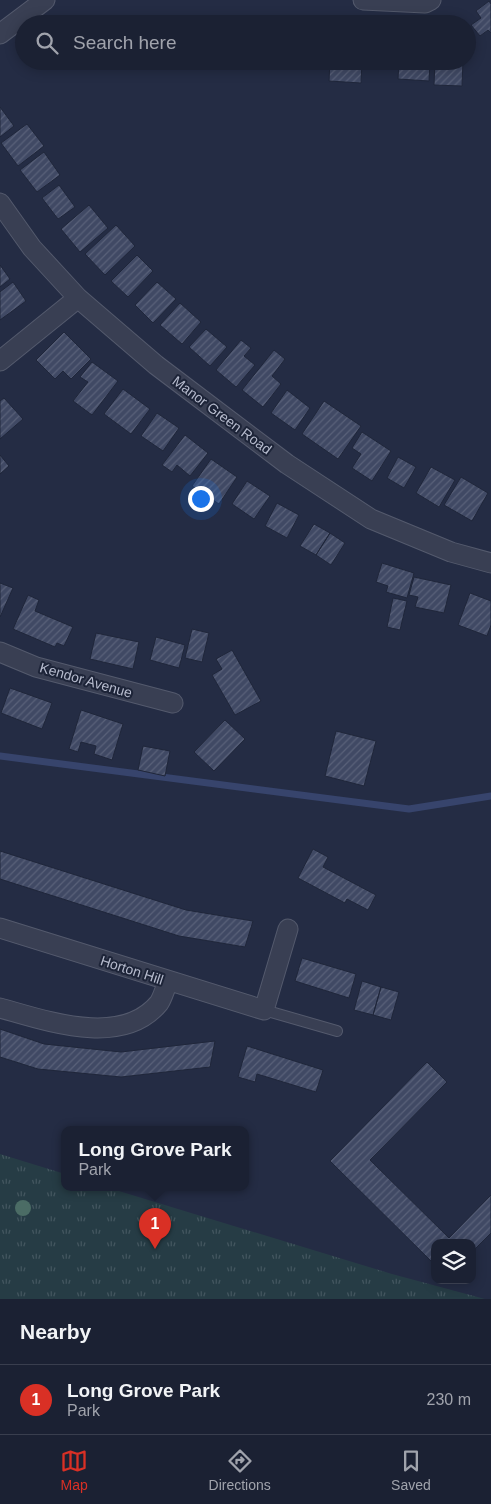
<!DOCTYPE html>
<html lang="en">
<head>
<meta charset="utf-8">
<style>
  :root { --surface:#1b2133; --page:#282e3f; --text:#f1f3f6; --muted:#a0a3ac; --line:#393e4e; --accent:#d93025 }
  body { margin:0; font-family:Arial,sans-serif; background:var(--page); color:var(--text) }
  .controls { position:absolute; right:15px; bottom:15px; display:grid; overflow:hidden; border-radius:10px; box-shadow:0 2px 12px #0003 }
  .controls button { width:45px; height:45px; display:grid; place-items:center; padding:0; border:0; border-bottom:1px solid var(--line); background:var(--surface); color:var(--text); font:25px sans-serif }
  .you { position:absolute; left:200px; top:498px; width:18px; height:18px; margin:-12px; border:4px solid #fff; border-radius:50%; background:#1a73e8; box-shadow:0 0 0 8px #1a73e833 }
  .badge { display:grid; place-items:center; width:32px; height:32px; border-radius:50%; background:var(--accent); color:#fff; font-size:16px; font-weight:700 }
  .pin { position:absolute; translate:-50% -41px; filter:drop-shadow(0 1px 2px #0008) }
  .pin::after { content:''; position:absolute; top:26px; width:18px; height:15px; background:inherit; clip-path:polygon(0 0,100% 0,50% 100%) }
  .popup { position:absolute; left:61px; top:1126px; width:188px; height:65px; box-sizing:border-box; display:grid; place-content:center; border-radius:10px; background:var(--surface); filter:drop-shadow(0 1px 4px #0005); font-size:16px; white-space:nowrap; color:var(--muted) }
  .popup b { font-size:19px; color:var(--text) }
  .popup::after { content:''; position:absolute; left:50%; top:100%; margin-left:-10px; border:10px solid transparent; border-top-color:var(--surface) }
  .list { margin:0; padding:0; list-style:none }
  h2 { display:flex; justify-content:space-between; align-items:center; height:65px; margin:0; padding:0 20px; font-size:21px }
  h2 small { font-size:16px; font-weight:400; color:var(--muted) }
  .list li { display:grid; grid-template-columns:32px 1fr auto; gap:15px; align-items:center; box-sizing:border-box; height:70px; padding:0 20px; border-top:1px solid var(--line) }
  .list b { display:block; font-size:19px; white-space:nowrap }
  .list p { margin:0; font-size:16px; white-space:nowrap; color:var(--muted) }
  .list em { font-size:16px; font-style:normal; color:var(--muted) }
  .icon { flex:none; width:28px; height:28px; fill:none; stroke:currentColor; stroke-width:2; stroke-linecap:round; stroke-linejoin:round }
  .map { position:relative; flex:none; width:491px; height:1299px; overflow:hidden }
  .search { position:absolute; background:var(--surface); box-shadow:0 2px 12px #0003; left:15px; right:15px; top:15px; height:55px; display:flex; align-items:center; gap:12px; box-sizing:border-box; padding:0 18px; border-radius:28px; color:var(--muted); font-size:19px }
  .sheet { height:135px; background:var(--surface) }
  nav { display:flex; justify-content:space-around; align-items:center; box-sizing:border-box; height:70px; border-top:1px solid var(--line); background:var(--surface); font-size:14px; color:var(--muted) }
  nav a { display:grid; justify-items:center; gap:2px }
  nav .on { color:var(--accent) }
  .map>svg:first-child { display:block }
</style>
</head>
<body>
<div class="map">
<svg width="491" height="1299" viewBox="0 0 491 1299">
  <defs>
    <pattern id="grass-tufts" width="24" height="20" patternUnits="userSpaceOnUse" patternTransform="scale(1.25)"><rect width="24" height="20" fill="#263c45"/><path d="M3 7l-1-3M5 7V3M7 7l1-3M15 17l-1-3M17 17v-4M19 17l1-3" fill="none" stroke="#43565f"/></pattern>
    <pattern id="building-hatch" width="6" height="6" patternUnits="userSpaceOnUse" patternTransform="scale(1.25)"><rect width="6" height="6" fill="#404964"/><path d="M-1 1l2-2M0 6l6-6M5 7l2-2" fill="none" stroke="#596179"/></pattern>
  </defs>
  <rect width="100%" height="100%" fill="#242c44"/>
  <path fill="url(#grass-tufts)" d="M0,1154l65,20v14h44l283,86 93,25h-485z"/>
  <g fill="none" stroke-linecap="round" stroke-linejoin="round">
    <path stroke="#37446c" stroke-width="7" d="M0,756l409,53 82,-13"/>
  </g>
  <path fill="url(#building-hatch)" stroke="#1f263a" d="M489,1l2,3v29l-3,-3 -8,6 -9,-11 10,-7 -5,-7z
    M105,17l18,1v6h-19z
    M129,18l63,2v4h-63z
    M208,21l42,2v1h-42z
    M263,21h28v3h-28z
    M295,21l29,1v2h-29z
    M179,61h16v7h-16z
    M330,61h32l-1,22 -32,-2z
    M399,61h31l-1,20 -31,-2z
    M435,61h28l-1,25 -28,-1z
    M0,107l14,19 -14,11z
    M27,124l17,22 -26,20 -17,-23z
    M44,152l16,23 -23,17 -17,-22z
    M59,185l16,22 -17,12 -16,-21z
    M89,205l19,23 -28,24 -19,-23z
    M116,225l19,21 -30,29 -20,-21z
    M137,255l16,16 -25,26 -17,-16z
    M0,265l10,14 -10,8z
    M13,282l13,19 -26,19v-28z
    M157,282l19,17 -23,24 -18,-18z
    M180,303l21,19 -19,22 -22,-19z
    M206,329l21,18 -17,19 -21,-19z
    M64,332l27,27 -20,20 -8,-8 -8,8 -19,-19z
    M241,340l10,8 -7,8 11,9 -19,22 -20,-17z
    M274,350l11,9 -13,17 9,8 -18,23 -21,-17z
    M92,362l26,19 -26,34 -19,-14 15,-19 -8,-5z
    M123,389l27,20 -19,25 -27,-20z
    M287,390l23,18 -15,22 -24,-17z
    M4,398l19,21 -23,20v-38z
    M324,401l37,25 -23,33 -36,-25z
    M157,413l22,15 -16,23 -22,-15z
    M362,432l29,19 -19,30 -20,-13 9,-14 -9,-6z
    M185,435l23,18 -18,23 -13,-11 -5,7 -10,-7z
    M0,455l9,11 -9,8z
    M398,457l18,10 -12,21 -17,-10z
    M211,459l26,18 -18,27 -27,-18z
    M431,467l24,13 -16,27 -23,-14z
    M461,477l27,16 -16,28 -28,-16z
    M247,481l23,15 -16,23 -22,-15z
    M277,503l22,12 -12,23 -22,-12z
    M314,524l16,9 -14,22 -16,-9z
    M330,533l15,10 -14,22 -15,-10z
    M382,563l32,10 -7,25 -21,-6 2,-6 -12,-4z
    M414,577l37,8 -7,28 -29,-6 3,-10 -9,-2z
    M0,583l13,5 -13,29z
    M470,593l21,8v24l-4,11 -29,-11z
    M28,595l11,5 -4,11 38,16 -9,19 -7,-3 -2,4 -42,-18z
    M393,598l14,3 -7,29 -13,-3z
    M192,629l17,4 -7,29 -17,-4z
    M96,633l43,9 -6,27 -43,-10z
    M156,637l29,8 -6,23 -29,-8z
    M232,650l29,51 -26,14 -23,-40 10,-6 -6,-10z
    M10,688l42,15 -10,26 -41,-16z
    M81,710l42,14 -11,36 -18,-6 2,-8 -15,-4 -3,10 -9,-3z
    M225,720l20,19 -31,32 -20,-19z
    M336,731l40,10 -12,45 -39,-10z
    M143,746l27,5 -5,25 -27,-6z
    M313,849l15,8 -5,10 53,28 -8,15 -21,-11 -2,4 -47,-25z
    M0,851l186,59 67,11 -8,26 -66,-11 -179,-57z
    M302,958l54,16 -7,24 -54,-17z
    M362,981l19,6 -8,28 -19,-5z
    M381,987l18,5 -8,28 -18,-5z
    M0,1029l44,15 77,8 94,-11 -5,26 -89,10 -83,-8 -38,-12z
    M247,1046l76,24 -7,22 -59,-18 -2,8 -17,-5z
    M427,1062l20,20 -77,78 79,78 42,-43v38l-19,19v-9h-37v22l-105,-104z"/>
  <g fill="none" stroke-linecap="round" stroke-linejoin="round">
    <g stroke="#545a6d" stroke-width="12">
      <path id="service" d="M264,1010l73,21"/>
    </g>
    <g stroke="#545a6d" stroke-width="21">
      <path id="minor" d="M363,0l62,3 6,-3
        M0,34l45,-34
        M0,203l32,45 46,50 78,67 131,99 84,55 80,33 40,11
        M0,361l78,-63
        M0,652l36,15 137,36
        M0,928l264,82 24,-81
        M0,1008c47,13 122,40 159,-5 4,-6 6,-15 9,-21"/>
    </g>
    <use href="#service" stroke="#393f53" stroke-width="10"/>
    <use href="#minor" stroke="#393f53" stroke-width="19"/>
  </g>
  <circle fill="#4b6c65" cx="23" cy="1208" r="8"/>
  <g text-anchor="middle" stroke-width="4" stroke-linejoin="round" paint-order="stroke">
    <g font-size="14" fill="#b6bbcd" stroke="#1d2438">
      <text transform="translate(222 415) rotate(37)" y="5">Manor Green Road</text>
      <text transform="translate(86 680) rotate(16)" y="5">Kendor Avenue</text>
      <text transform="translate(132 970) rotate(18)" y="5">Horton Hill</text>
    </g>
  </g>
</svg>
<div class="controls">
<button><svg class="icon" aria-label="layers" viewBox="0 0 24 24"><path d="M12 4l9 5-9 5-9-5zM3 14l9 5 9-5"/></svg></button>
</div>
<div class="you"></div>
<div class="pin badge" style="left:155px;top:1249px">1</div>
<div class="popup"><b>Long Grove Park</b>Park</div>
<div class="search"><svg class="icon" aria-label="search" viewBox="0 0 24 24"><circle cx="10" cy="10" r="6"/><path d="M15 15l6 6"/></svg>Search here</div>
</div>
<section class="sheet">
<h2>Nearby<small></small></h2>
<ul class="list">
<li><span class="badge">1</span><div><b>Long Grove Park</b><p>Park</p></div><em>230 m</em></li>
</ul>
</section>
<nav>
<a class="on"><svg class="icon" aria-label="map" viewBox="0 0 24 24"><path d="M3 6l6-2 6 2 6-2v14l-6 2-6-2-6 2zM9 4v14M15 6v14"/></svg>Map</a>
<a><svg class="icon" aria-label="directions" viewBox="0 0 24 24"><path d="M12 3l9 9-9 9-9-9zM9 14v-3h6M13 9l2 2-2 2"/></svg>Directions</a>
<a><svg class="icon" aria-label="saved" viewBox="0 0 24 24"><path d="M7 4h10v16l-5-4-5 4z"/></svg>Saved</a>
</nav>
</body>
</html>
